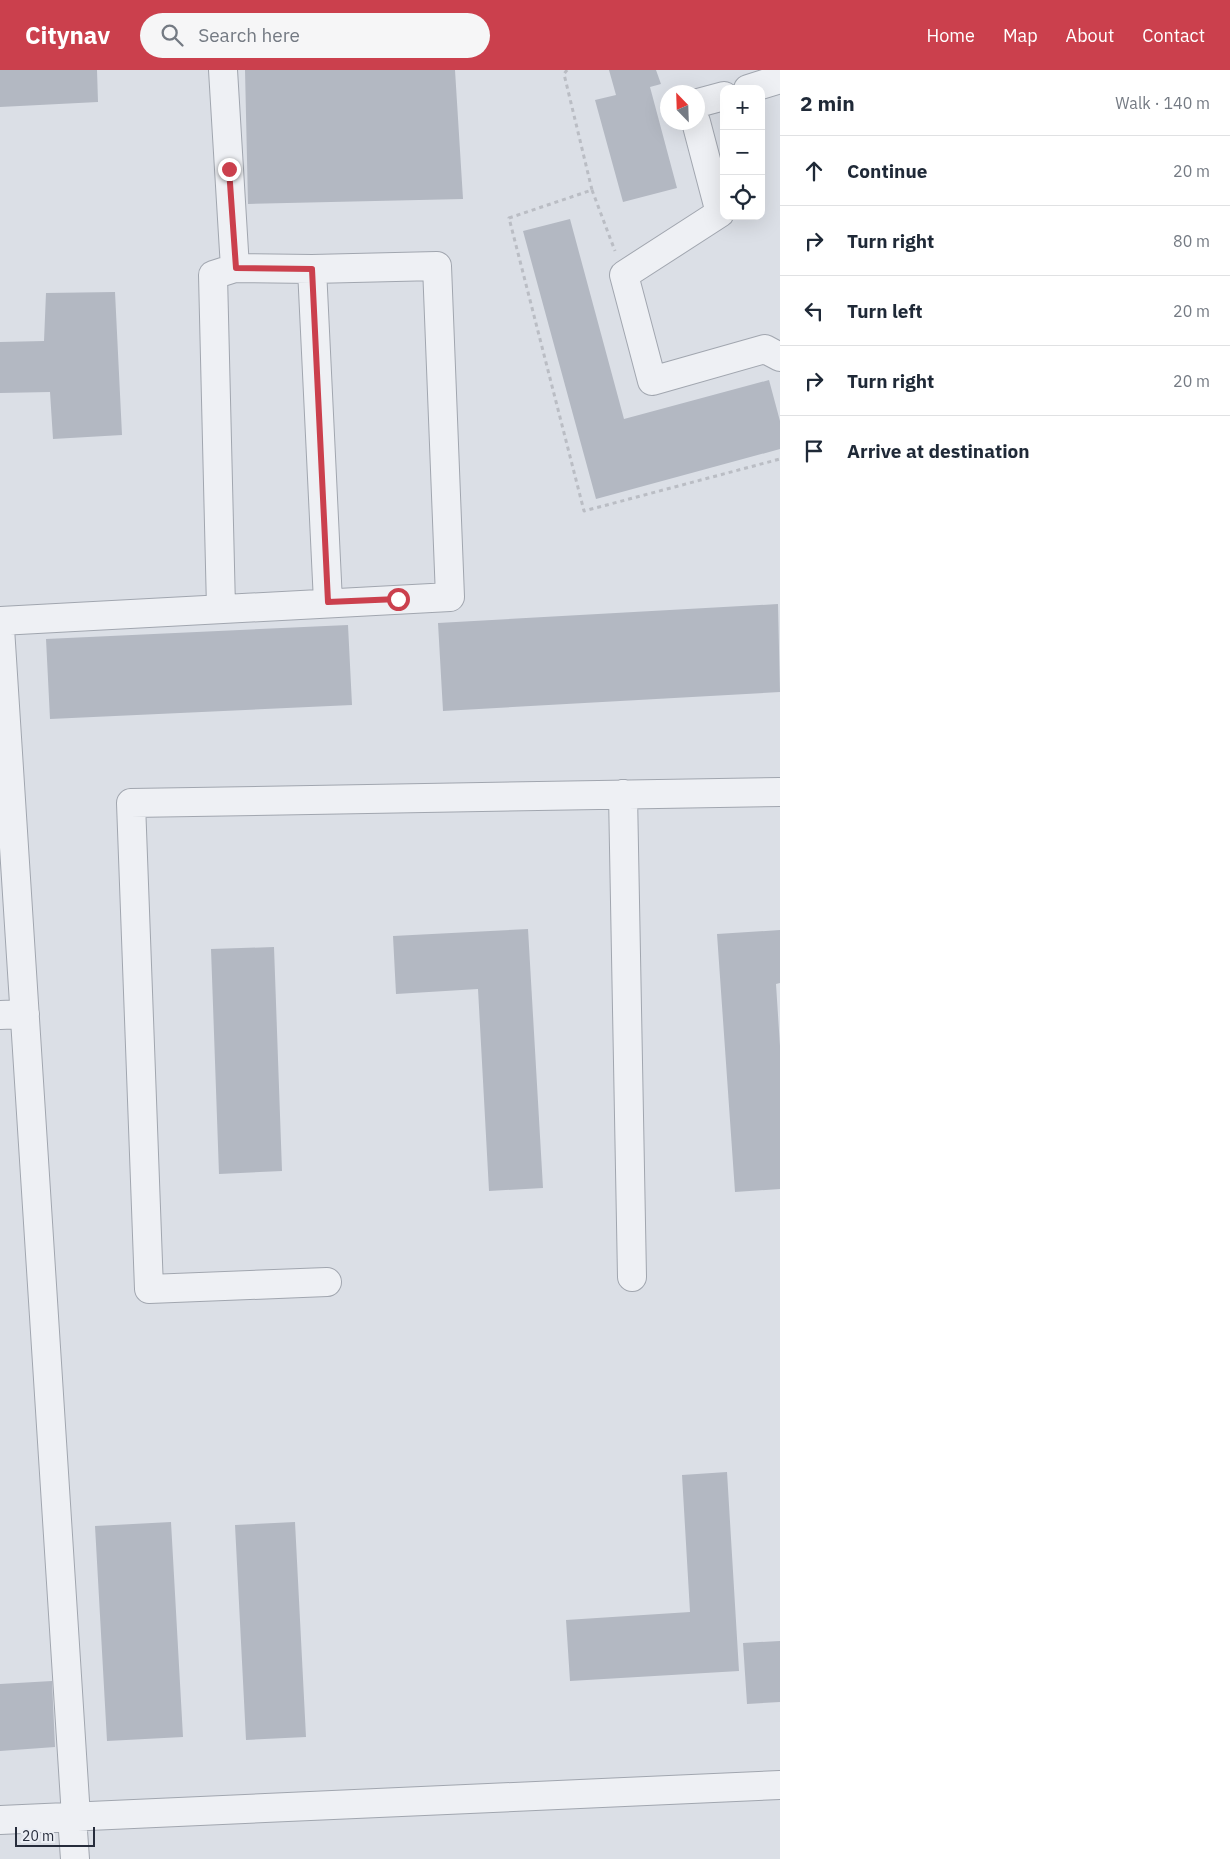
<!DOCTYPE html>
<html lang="en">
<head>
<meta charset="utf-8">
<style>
  :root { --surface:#fff; --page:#f6f6f7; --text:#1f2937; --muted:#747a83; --line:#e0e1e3; --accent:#cb404d }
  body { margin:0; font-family:"IBM Plex Sans",sans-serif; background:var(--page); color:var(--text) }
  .controls { position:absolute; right:15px; top:15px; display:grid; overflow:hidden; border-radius:10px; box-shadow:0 5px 20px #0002 }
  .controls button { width:45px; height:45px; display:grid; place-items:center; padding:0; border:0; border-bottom:1px solid var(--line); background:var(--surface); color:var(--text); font:25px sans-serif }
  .compass { position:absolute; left:660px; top:15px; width:45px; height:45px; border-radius:50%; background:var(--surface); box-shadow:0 5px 20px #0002; rotate:337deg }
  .scale { position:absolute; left:15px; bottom:12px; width:80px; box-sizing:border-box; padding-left:5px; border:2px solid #262c3b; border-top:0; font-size:14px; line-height:18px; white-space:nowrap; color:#262c3b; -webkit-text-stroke:4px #ebeef4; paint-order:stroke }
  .stop { position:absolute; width:15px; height:15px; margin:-11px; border:4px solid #cb404d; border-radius:50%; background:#fff }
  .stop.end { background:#cb404d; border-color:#fff; box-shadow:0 1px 5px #0008 }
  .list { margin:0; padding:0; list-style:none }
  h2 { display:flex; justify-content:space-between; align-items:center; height:65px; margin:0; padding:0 20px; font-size:21px }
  h2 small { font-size:16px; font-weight:400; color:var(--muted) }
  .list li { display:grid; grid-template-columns:32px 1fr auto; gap:15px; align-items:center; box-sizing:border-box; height:70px; padding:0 20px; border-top:1px solid var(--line) }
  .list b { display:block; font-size:19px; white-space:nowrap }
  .list em { font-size:16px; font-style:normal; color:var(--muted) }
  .icon { flex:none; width:28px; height:28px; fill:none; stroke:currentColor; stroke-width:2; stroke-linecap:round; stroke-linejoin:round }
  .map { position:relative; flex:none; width:780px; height:1789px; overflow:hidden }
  header { display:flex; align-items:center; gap:30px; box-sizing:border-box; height:70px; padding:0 25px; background:var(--accent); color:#fff }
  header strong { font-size:24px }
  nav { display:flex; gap:28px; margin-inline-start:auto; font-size:18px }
  .search { width:350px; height:45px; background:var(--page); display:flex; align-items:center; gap:12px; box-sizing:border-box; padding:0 18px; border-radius:28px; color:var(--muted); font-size:19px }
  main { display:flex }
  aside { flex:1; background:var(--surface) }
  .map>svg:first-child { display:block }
</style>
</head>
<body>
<header>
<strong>Citynav</strong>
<div class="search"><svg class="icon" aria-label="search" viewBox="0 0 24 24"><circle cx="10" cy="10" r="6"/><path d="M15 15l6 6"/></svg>Search here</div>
<nav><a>Home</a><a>Map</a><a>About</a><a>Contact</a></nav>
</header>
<main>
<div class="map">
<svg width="780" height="1789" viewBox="0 0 780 1789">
  <rect width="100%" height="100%" fill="#dbdfe6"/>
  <path fill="#b3b8c2" d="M0,0h97l1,32 -98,5z
    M245,0h210l8,129 -215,5z
    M609,0h47l5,14 -11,3 27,101 -54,14 -28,-102 21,-5z
    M570,149l54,200 145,-39 11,41v28l-184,50 -73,-268z
    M115,222l7,143 -69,4 -3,-47 -50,1v-51l44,-1 2,-48z
    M778,534l2,88 -337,19 -5,-88z
    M348,555l4,80 -302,14 -4,-80z
    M528,859l15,259 -54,3 -11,-202 -82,5 -3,-58z
    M780,860v53l-4,1 4,62v143l-45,3 -18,-258z
    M274,877l8,224 -63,3 -8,-225z
    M727,1402l12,199 -169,10 -4,-61 124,-8 -8,-137z
    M171,1452l12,215 -76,4 -12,-215z
    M295,1452l11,215 -60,3 -11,-215z
    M780,1571v61l-33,2 -4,-61z
    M52,1611l3,66 -55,4v-67z"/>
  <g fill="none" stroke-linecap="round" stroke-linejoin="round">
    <g stroke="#a1a6af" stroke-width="30">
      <path id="minor" d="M223,0l12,198
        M748,19l32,-10
        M698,33l26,-7
        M696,52l24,91 -96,62 28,106 113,-32 15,8
        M221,538l-8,-333 22,-7 77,1
        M0,551l450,-24 -13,-331 -125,3 16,333
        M0,558l76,1189
        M623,724l9,483
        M0,945l25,-1
        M327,1212l-178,7 -18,-486 649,-11
        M72,1747l3,42
        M0,1750l780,-35"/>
    </g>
    <path stroke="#babdc4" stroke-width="3" stroke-dasharray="4 4" stroke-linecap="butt" d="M567,0l-3,4 28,116 -83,28 75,293 196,-52
      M592,120l23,61"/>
    <use href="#minor" stroke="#eef0f4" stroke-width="28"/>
  </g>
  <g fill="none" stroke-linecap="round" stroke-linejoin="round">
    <path stroke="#cb404d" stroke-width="6" d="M229,99l7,99 76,1 16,333 70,-3"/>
  </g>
</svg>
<div class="controls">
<button>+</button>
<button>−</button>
<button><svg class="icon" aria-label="locate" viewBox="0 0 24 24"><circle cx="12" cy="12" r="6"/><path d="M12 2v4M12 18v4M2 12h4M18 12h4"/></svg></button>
</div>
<svg class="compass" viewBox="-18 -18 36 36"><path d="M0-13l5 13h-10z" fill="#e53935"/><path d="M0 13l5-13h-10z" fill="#747a83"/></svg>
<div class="scale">20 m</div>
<div class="stop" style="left:398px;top:529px"></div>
<div class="stop end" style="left:229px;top:99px"></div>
</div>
<aside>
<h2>2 min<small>Walk · 140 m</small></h2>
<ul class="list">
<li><svg class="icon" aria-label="ahead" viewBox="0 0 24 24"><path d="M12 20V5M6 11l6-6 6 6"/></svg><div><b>Continue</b></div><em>20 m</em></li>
<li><svg class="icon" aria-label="right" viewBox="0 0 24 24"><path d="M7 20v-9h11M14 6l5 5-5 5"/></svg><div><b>Turn right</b></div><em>80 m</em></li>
<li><svg class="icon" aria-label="left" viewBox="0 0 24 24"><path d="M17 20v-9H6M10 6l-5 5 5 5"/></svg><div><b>Turn left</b></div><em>20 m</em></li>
<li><svg class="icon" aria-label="right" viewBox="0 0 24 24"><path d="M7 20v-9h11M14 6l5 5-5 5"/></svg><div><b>Turn right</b></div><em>20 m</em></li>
<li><svg class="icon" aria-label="arrive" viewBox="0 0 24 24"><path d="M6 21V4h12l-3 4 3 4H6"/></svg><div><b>Arrive at destination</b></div></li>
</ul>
</aside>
</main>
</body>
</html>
